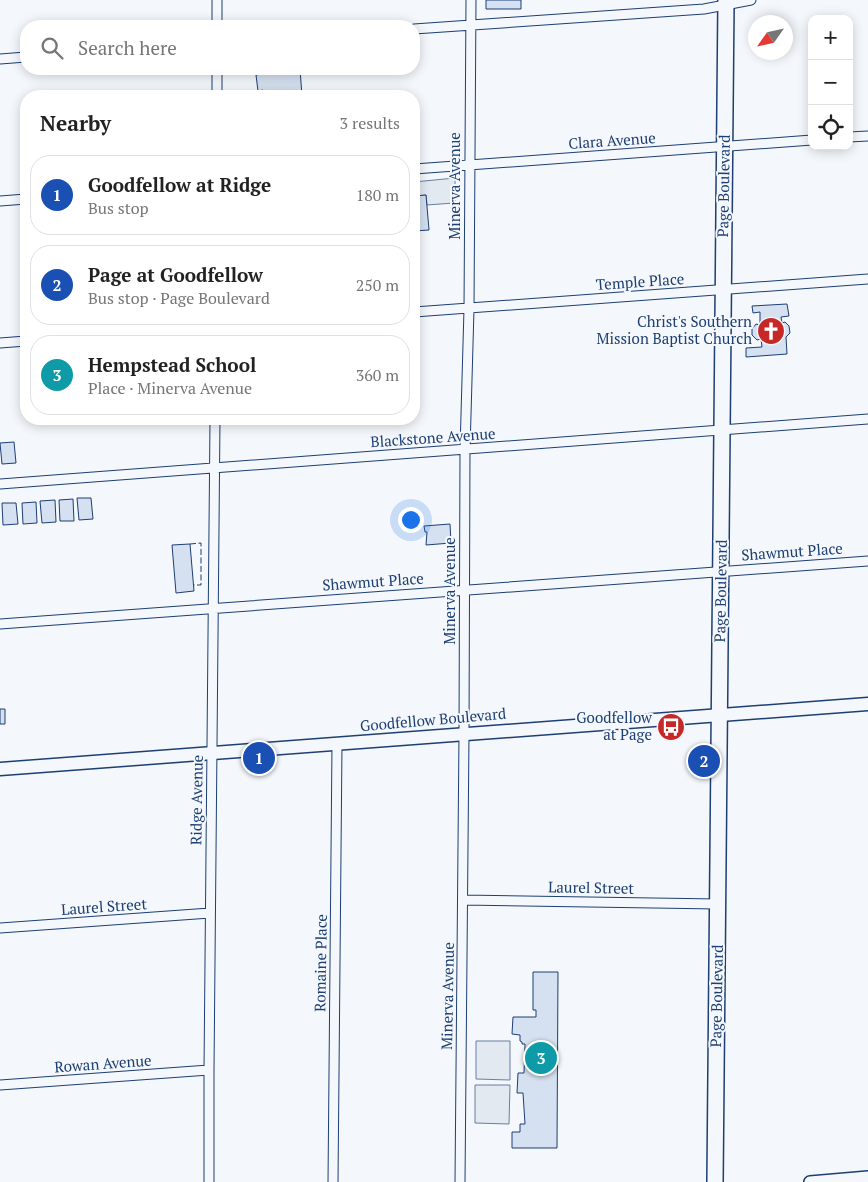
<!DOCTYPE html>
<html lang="en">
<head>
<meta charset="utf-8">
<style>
  :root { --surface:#fff; --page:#f6f6f6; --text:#222; --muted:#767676; --line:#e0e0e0; --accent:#c62828 }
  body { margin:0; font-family:"PT Serif",serif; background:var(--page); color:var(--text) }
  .controls { position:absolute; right:15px; top:15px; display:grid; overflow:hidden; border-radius:10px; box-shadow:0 2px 12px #0003 }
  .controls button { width:45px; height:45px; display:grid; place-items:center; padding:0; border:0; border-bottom:1px solid var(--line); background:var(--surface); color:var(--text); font:25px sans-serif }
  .compass { position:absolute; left:748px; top:15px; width:45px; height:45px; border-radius:50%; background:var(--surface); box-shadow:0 2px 12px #0003; rotate:236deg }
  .you { position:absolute; left:410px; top:519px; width:18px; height:18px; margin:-12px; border:4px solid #fff; border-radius:50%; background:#1a73e8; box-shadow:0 0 0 8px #1a73e833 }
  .badge { display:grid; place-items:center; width:32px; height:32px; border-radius:50%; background:var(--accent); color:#fff; font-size:16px; font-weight:700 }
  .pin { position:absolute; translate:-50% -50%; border:2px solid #fff; box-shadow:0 1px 5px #0006 }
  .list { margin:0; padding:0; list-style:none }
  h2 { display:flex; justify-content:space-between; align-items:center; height:65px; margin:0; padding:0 20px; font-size:21px }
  h2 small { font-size:16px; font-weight:400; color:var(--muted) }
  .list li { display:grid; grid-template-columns:32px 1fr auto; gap:15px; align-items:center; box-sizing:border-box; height:80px; margin:0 10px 10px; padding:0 10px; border:1px solid var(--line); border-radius:20px }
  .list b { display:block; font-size:19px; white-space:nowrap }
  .list p { margin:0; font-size:16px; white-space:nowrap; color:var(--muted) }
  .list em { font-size:16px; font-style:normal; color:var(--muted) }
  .icon { flex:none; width:28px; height:28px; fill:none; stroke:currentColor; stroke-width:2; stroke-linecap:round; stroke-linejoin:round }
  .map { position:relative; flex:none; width:868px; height:1182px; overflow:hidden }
  .search { position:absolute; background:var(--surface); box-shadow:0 2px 12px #0003; left:20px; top:20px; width:400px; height:55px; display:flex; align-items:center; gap:12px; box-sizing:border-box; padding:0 18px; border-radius:20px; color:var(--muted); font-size:19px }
  .panel { position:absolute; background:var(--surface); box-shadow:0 2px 12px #0003; left:20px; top:90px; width:400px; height:335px; border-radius:20px }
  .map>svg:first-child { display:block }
</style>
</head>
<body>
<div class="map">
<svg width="868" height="1182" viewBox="0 0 868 1182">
  <rect width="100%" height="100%" fill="#f4f7fb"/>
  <path fill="#e3e9f0" stroke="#687fa3" d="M455,178l1,61h-2v-36l-27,2 -1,-10 -12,1v-14z
    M476,1041h34v39l-34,-1z
    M475,1085h35l-1,39 -34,-1z"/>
  <path fill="#d5e0f0" stroke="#1d3f73" d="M486,0h35v9h-35z
    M261,69h39l2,27h-38l-1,-6 -5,1 -2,-16 5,-1z
    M426,195l3,35 -15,1v-35z
    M787,304l2,12 -8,1 1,6 3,-1 4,4 1,7 -4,4 1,17 -41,3v-9l16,-1 -1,-8 -4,1 -5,-5v-6l4,-5 4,1v-13l-7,1 -1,-7z
    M14,442l2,21 -14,1 -2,-21z
    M77,498h14l2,21 -14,1z
    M73,499l1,22h-14l-1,-21z
    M55,500l1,22 -14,1 -2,-22z
    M36,502l1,21 -14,1 -1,-21z
    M2,503h14l2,21 -15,1z
    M450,524l1,19 -25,2 1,-13h-2l-1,-6z
    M190,544l4,47 -18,2 -4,-48z
    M0,709h5v15h-5z
    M533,972h25l-1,176h-45v-16h8v-8h5l-2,-31h-6l1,-20h6l1,-29h-3v-2l-2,-1v-6l-8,-1 1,-17h23v-7h-3z"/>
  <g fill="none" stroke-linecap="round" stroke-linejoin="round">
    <g stroke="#1d3f73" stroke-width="11">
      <path id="minor" d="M217,26v-26
        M414,29l290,-20 47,-9
        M0,59l26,-2
        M217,69v27
        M849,137l19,-1
        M414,169l398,-29
        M0,201l26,-2
        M414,312l454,-33
        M0,343l26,-2
        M0,484l868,-65
        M0,624l868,-63
        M463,900l255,4
        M0,928l210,-15
        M0,1085l209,-15
        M209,1182v-112l6,-651
        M333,1182l4,-438
        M460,1182l4,-448 1,-284 4,-141 2,-309"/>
    </g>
    <g stroke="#1d3f73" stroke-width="14">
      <path id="tertiary" d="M810,1182l58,-5"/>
    </g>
    <g stroke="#1d3f73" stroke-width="15">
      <path id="secondary" d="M0,769l868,-65"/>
    </g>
    <g stroke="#1d3f73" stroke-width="18">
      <path id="primary" d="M715,1182l11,-1182"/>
    </g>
    <use href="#minor" stroke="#f4f7fb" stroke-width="9"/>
    <use href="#tertiary" stroke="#f4f7fb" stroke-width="11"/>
    <use href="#secondary" stroke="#f4f7fb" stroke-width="12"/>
    <use href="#primary" stroke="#f4f7fb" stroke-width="15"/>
    <path stroke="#1d3f73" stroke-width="1" stroke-dasharray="6 2.5" stroke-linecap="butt" d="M190,544l11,-1v42h-7"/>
  </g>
  <defs>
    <g id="church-disc" transform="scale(1.4375)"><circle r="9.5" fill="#c62828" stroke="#f4f7fb"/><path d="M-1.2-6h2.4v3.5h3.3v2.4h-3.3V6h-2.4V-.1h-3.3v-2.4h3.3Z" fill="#fff"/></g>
    <g id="bus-disc" transform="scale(1.4375)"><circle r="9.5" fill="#c62828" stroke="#f4f7fb"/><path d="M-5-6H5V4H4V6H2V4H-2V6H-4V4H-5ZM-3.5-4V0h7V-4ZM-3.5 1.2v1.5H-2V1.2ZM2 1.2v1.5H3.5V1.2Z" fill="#fff"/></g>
  </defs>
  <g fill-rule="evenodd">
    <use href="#church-disc" x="771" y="331"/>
    <use href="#bus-disc" x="671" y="727"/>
  </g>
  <g text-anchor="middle" stroke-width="4" stroke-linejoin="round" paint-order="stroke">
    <g font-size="15" fill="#1d3f73" stroke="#f4f7fb">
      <text transform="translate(612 141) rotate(-4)" y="5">Clara Avenue</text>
      <text transform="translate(455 186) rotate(-90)" y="5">Minerva Avenue</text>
      <text transform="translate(724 186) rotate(-89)" y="5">Page Boulevard</text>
      <text transform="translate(640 282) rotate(-4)" y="5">Temple Place</text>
      <text transform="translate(433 438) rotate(-4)" y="5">Blackstone Avenue</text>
      <text transform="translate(792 552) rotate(-4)" y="5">Shawmut Place</text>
      <text transform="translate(373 582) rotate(-4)" y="5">Shawmut Place</text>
      <text transform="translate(450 591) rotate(-90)" y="5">Minerva Avenue</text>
      <text transform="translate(721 591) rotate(-89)" y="5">Page Boulevard</text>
      <text transform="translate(433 720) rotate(-5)" y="5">Goodfellow Boulevard</text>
      <text transform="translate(197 800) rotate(-89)" y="5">Ridge Avenue</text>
      <text transform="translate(591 888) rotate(1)" y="5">Laurel Street</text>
      <text transform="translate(104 907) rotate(-4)" y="5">Laurel Street</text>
      <text transform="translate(321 963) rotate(-89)" y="5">Romaine Place</text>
      <text transform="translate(448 996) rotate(-89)" y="5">Minerva Avenue</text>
      <text transform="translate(717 996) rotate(-89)" y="5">Page Boulevard</text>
      <text transform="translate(103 1064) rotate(-4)" y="5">Rowan Avenue</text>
    </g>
    <g font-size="15" fill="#1d3f73" stroke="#f4f7fb" text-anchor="end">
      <text x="752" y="327">Christ's Southern<tspan x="752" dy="17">Mission Baptist Church</tspan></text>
      <text x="652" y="723">Goodfellow<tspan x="652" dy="17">at Page</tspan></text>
    </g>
  </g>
</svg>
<div class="controls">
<button>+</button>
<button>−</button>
<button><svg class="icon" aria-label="locate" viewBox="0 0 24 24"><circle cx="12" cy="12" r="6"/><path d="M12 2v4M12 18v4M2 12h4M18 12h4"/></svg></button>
</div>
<svg class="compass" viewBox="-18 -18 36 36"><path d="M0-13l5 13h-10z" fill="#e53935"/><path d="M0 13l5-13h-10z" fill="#767676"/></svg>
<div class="you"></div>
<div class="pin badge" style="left:259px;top:758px;background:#1a4fb4">1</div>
<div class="pin badge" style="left:704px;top:761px;background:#1a4fb4">2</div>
<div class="pin badge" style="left:541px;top:1058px;background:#0f9aa8">3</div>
<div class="search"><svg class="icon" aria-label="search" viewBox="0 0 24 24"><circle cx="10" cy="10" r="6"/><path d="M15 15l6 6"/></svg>Search here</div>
<section class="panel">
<h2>Nearby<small>3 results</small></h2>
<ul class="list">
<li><span class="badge" style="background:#1a4fb4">1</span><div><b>Goodfellow at Ridge</b><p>Bus stop</p></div><em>180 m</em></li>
<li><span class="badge" style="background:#1a4fb4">2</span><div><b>Page at Goodfellow</b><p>Bus stop · Page Boulevard</p></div><em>250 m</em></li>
<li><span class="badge" style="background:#0f9aa8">3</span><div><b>Hempstead School</b><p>Place · Minerva Avenue</p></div><em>360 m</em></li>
</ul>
</section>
</div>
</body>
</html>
